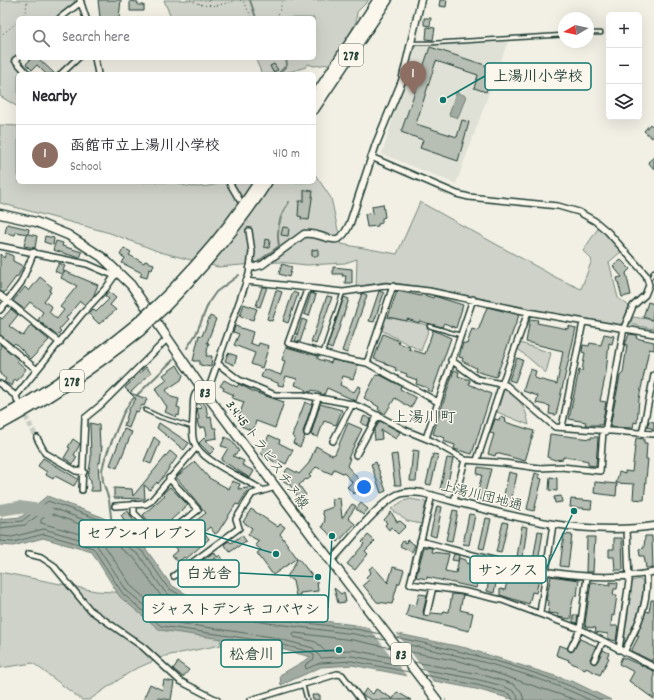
<!DOCTYPE html>
<html lang="en">
<head>
<meta charset="utf-8">
<style>
  :root { --surface:#fff; --page:#f7f7f7; --text:#2b2b33; --muted:#7c7c81; --line:#e1e1e2; --accent:#1f6fb2 }
  body { margin:0; font-family:Dekko,"Klee One",sans-serif; background:var(--page); color:var(--text) }
  .controls { position:absolute; right:12px; top:12px; display:grid; overflow:hidden; border-radius:6px; box-shadow:0 4px 16px #0002 }
  .controls button { width:36px; height:36px; display:grid; place-items:center; padding:0; border:0; border-bottom:1px solid var(--line); background:var(--surface); color:var(--text); font:20px sans-serif }
  .compass { position:absolute; left:558px; top:12px; width:36px; height:36px; border-radius:50%; background:var(--surface); box-shadow:0 4px 16px #0002; rotate:261deg }
  .you { position:absolute; left:364px; top:487px; width:14px; height:14px; margin:-10px; border:3px solid #fff; border-radius:50%; background:#1a73e8; box-shadow:0 0 0 6px #1a73e833 }
  .badge { display:grid; place-items:center; width:26px; height:26px; border-radius:50%; background:var(--accent); color:#fff; font-size:13px; font-weight:700 }
  .pin { position:absolute; translate:-50% -33px; filter:drop-shadow(0 1px 2px #0008) }
  .pin::after { content:''; position:absolute; top:21px; width:14px; height:12px; background:inherit; clip-path:polygon(0 0,100% 0,50% 100%) }
  .list { margin:0; padding:0; list-style:none }
  h2 { display:flex; justify-content:space-between; align-items:center; height:52px; margin:0; padding:0 16px; font-size:17px }
  h2 small { font-size:13px; font-weight:400; color:var(--muted) }
  .list li { display:grid; grid-template-columns:26px 1fr auto; gap:12px; align-items:center; box-sizing:border-box; height:60px; padding:0 16px; border-top:1px solid var(--line) }
  .list b { display:block; font-size:15px; white-space:nowrap }
  .list p { margin:0; font-size:13px; white-space:nowrap; color:var(--muted) }
  .list em { font-size:13px; font-style:normal; color:var(--muted) }
  .icon { flex:none; width:22px; height:22px; fill:none; stroke:currentColor; stroke-width:2; stroke-linecap:round; stroke-linejoin:round }
  .map { position:relative; flex:none; width:654px; height:700px; overflow:hidden }
  .search { position:absolute; background:var(--surface); box-shadow:0 4px 16px #0002; left:16px; top:16px; width:300px; height:44px; display:flex; align-items:center; gap:10px; box-sizing:border-box; padding:0 14px; border-radius:6px; color:var(--muted); font-size:15px }
  .panel { position:absolute; background:var(--surface); box-shadow:0 4px 16px #0002; left:16px; top:72px; width:300px; height:112px; border-radius:6px }
  .map>svg:first-child { display:block }
</style>
</head>
<body>
<div class="map">
<svg width="654" height="700" viewBox="0 0 654 700">
  <rect width="100%" height="100%" fill="#f2f0e5"/>
  <filter id="ink" filterUnits="userSpaceOnUse"><feTurbulence type="fractalNoise" baseFrequency=".025" numOctaves="2"/><feDisplacementMap in="SourceGraphic" scale="8" xChannelSelector="R" yChannelSelector="G"/><feConvolveMatrix kernelMatrix="1 2 1 2 8 2 1 2 1" color-interpolation-filters="sRGB"/></filter>
  <g filter="url(#ink)">
    <path fill="#e0e1d6" d="M508,41l-52,143 -74,-30 33,-109z"/>
    <path fill="#cfd2c8" stroke="#77887e" d="M0,0h75l-1,3 -19,15h-37v36l-6,6 13,14h-7v33l-18,-11z
      M164,0h205l-12,12 -1,10 -14,26 -13,16 -15,2 -6,-2 -2,3 -24,7h-20l-7,-16h59v-40h-143z
      M0,125l18,1v56h159c7,7 36,6 44,0h93v-9l17,25 10,46 56,10 23,-52 137,76 24,11 11,-29 -9,-9 16,-24 23,24 -13,11 9,36 11,8 -6,16 -4,3 -35,-5 -153,-32 -45,-6 -30,5 1,-28 -12,4 -38,2 -29,-3 -60,5 -58,-15 -50,-19 -110,-30z
      M385,317l43,8 1,3 -8,23 -40,-21z
      M633,317l21,3v9l-24,-5z
      M520,343l31,10 -5,20 -28,-24z
      M504,389c17,12 21,16 25,36l-32,-13z
      M411,499l15,3 -5,22 -14,-3 -16,-12 12,-8z
      M0,572l96,19 119,7 6,47 -56,11 -32,14 -44,30h-7l-49,-37 -33,5z
      M640,579l3,4c1,20 -9,41 -17,58h-2l8,-60z"/>
    <path fill="#a2aba1" stroke="#6e7f75" d="M456,92l10,4 -8,22 -9,-3z
      M47,496l55,21 44,32 25,36 32,19 66,10 86,11 111,23 108,34 37,18h-96l-39,-11 -124,-24 -31,2 -40,18 -1,-10 31,-18 -41,-11 -110,-16 -40,-33 -28,-45 -49,-14 -30,8 -13,-1v-26l21,-2z"/>
    <path fill="#f2f0e5" d="M368,626l27,5 39,52 -26,-5z"/>
    <g fill="none" stroke-linecap="round" stroke-linejoin="round">
      <path stroke="#536960" stroke-width="1" d="M50,513l45,17 40,29 26,37 33,20v3l-28,-3 -34,-29 -31,-47 -60,-17v-3z
        M0,523l22,-2 26,-20 53,19 42,32 25,36 33,19 67,11 87,11 26,5
        M0,528l25,-3 24,-18 49,18 41,30 26,37 34,20 69,11 86,11 31,6
        M0,536l12,1 32,-8 52,15 31,47 37,30 108,16 41,11 8,10 31,-2 53,10
        M0,541l13,1 31,-8 49,14 30,46 38,32 110,16 40,10 3,3v4l-9,6 1,4 14,-6 32,-2 57,11
        M395,637c71,15 142,32 207,63
        M400,643c63,13 132,29 190,57
        M391,648l-38,-8 -58,-7 -2,1 1,3 22,5 9,9 28,-1 46,9
        M406,651l57,11 113,38
        M414,662l66,12 33,10 8,7 3,9
        M419,669c17,3 85,13 95,23 3,2 4,5 4,8
        M424,675l53,10 33,9 3,6"/>
      <path stroke="#6e7f75" stroke-width="2" d="M250,0l6,18
        M278,74l9,-9 -1,-7
        M259,261l20,-15c-3,-16 0,-30 10,-44
        M187,348l9,-14 13,-32 7,-10 23,-17
        M112,525l-3,-25 -6,-18 -1,-12 3,-12 18,-44 7,-12 43,-42"/>
      <path stroke="#a2aba1" stroke-width="12" d="M0,510l19,-3 28,4"/>
    </g>
    <path fill="#b7beb3" stroke="#1f3d34" d="M98,0h23l-2,18h-19z
      M440,0h7l-1,7 -7,-1z
      M130,1l8,1v3h6v6h-14z
      M424,18h7l-1,8 -6,-1z
      M427,27l8,1 -2,12 -7,-1z
      M430,47l64,21 -8,24 -12,-4 4,-13 -42,-14 -20,63 41,13 5,-17 7,2 -11,39 -38,-13 3,-8 -22,-8z
      M32,58h6l17,16h-9l-9,-9 -5,5 -6,-6z
      M274,64l4,6 -5,2 -3,-6z
      M650,124l4,4v7l-2,3 -8,-7z
      M654,157v12l-6,-7z
      M304,190l9,1 -4,29 -8,-1 1,-2 -4,-1 1,-15h5z
      M383,204l2,13 -3,1v5l-4,1v2l-11,1 -2,-13 8,-1 -1,-7z
      M7,224l22,5 -1,5 9,2 -2,12 -11,-2 3,-12 -11,-2 -1,3 -10,-2z
      M283,227l6,1 -1,8 -7,-1z
      M45,236l9,2 -1,7 -9,-3z
      M265,239l5,1 -1,8 -5,-1z
      M56,241l7,2 -1,3 20,6 -2,6 -27,-8z
      M124,248l7,4 -2,3 15,8 1,-2 9,3 -2,6 -3,-1 -2,9 -7,-2 2,-3 -20,-10 3,-5 -5,-3z
      M318,249v7h-6v-6z
      M6,253l7,3v5l10,5 -6,12 -1,-1 -12,16 -4,-2v-37l4,4z
      M621,260l9,9 -4,4 5,22 -9,2 -5,-19 5,-1 -9,-11z
      M59,263l6,3 -4,8 -6,-3z
      M282,264l10,3 -3,10 -10,-3z
      M333,267l19,2v14h-7l1,-7h-4l1,-2h-10z
      M64,271l34,14 -5,12 -8,8 -5,-4 -14,17 2,2 -9,10 2,2 -4,4 -19,-16 5,-8 -13,-10 -6,7 -11,-8 12,-14 4,4 11,-14 12,10 -3,4 2,1 -7,9 8,6 -3,5 8,7 7,-9 -4,-3 17,-21 -16,-8z
      M262,287h5l-7,20 -4,-1z
      M276,290l6,2 -10,29 -5,-2z
      M108,291l8,7 -6,7 6,5 -17,14 -10,-10 4,-5 3,3 13,-13 -4,-3z
      M379,291l5,2 -10,29 -5,-1z
      M397,291l24,5v-2l12,4 1,-2 29,9 -7,23 -12,-5 -2,4 -23,-6v2l-12,-4v2l-19,-4z
      M293,292l5,2 -10,29 -5,-2z
      M311,293l5,2 -7,21 -5,-2z
      M362,293l5,2 -20,58 -5,-2z
      M327,296l5,1 -16,47 -5,-2z
      M344,297l5,2 -17,50 -5,-2z
      M648,302l6,2 -2,16 -9,-3z
      M244,304l13,5 -4,11 -13,-4z
      M487,307l32,8 -23,62 -21,-6 1,-3 -14,-7 1,-3 -4,-1 4,-14 4,1 5,-15 6,2z
      M11,309l7,6 -9,11 11,8 3,2 8,-11 18,15 -18,19 -16,-16 -2,2 -13,-10v-18l2,2z
      M210,316l6,3 -9,24h2l-3,13h6l-1,11 -11,-2v-4h-7l6,-26 3,1z
      M302,319l5,2 -7,21 -5,-1z
      M530,319l8,1 -1,3 31,6v-3l8,2 -20,87 -7,-1 1,-8 -14,-3 2,-7 -15,-5 7,-22 6,2 -2,7 23,6 6,-33 -37,-9z
      M235,326l18,6 -3,11 8,3 1,-3 10,3 -7,22 -11,-4 4,-11 -21,-8 5,-11 -6,-2z
      M433,330l18,8 -19,54 -5,-2 1,-2 -12,-4 1,-4 -11,-4 1,-2 -12,-4 1,-2 -11,-4v-1l-11,-4 9,-25 16,7 -1,2 12,4 -1,2 16,5z
      M604,334l10,2 -2,8 -3,-1 -3,30 -6,28 6,1 -4,23h-17l1,-3 -17,-3 10,-49 3,1 3,-18 -3,-1 1,-7 6,1 1,-3 11,2z
      M629,334l8,1 -1,3 18,4v8l-5,-1 -10,50 -2,24 -3,-1 -1,6 -23,-1 10,-51 3,-3 4,-28h-2z
      M0,344l18,15 -1,2 9,8 -9,12 -2,-2 -3,7 -8,-4 2,-3 -6,-5z
      M286,347l32,9v3l13,4 1,-3 26,5 -5,14 -10,-3 -3,9 14,7 4,-6 3,1 -5,14 -29,-13 -3,7 -12,-5 -1,2 -6,-1v-2l-10,-4 2,-6 -11,-3 -3,10 -5,-1v-2l-17,-6 3,-8 17,6 4,-14 -3,-1z
      M228,353l9,3 -3,9 -9,-4z
      M517,358l6,2 -8,22 -6,-2z
      M177,365l6,10 -2,5 -15,10 5,7 8,2 -2,8 3,1 -1,8 -2,-1 -1,2 -11,-5 2,-5 -12,-18 12,-9 -4,-5z
      M146,367l5,6 -21,20 17,6 -3,7 -2,-1 -4,7 -3,-1 -6,17 -5,-2 5,-17 7,-10 -11,-11z
      M454,370l5,2 -1,4 12,4 -1,4 22,10 -19,60 -18,-5 1,-4 -12,-4 2,-3 -12,-4z
      M376,375l3,1 1,-1 21,11 -1,3 16,9 -5,10 -16,-10 -10,16 -7,-5 1,-2 -15,-9z
      M224,380l13,7 2,-3 15,8 30,10 -9,26 -19,-7 -3,10 -12,-5 -1,-3 1,-6 -2,-1 5,-14 -12,-4 2,-3 -11,-5 1,-2 -4,-2z
      M200,398l6,8 2,12 3,-1 2,11h3l1,10 -12,2 10,9 -5,5 -11,-11 8,-8 -2,-8 -6,1 -2,-8 2,-1 -2,-10 5,-1 -5,-6z
      M305,402l7,3 -9,27 2,4 -5,11 -7,-4 2,-5 -3,-2z
      M320,404l22,6 -6,15 -12,-4 -6,16 -7,-2z
      M364,416l7,3 -4,7 -6,-3z
      M500,417l6,2 -1,3 29,9 -9,30 -29,-8 -1,3 -7,-2 6,-20 -4,-1 5,-14 4,1z
      M380,421l20,11 -4,7 -15,-9 1,9 -7,1 -1,-9z
      M649,421l5,1v7l-7,-2z
      M90,423l9,2 1,21h2l-2,17h-2l2,28h-9v-11l-3,-3 3,-18z
      M159,423l30,20 -5,7 -27,-22z
      M348,423l14,6 -14,29h2l-3,8 18,20 -11,8 -7,-7 5,-5 -7,-8 -11,-5 -2,5 -16,-7 -7,8 2,2 -4,3 -1,-1 -7,6 7,10 -6,5 -10,-15 -8,-5 5,-7 -2,-1 3,-4 11,6 10,-11 7,-17 16,9 3,-1z
      M124,429l8,3 -15,36 -7,-3z
      M550,434l41,5v-2h7l-2,29 -8,-1v-4l-9,-2 -16,-2v2l-8,1 -8,-3z
      M269,435l11,5 -1,3 14,7 -7,14 -6,-3 -2,3 -10,-6 -1,2 -6,-7z
      M154,437l6,5 -9,22 -7,-3z
      M225,437l6,3 8,11 -6,5 11,5 -2,4 12,6 -4,7 -29,-18 7,-12 -7,-2z
      M636,438l8,1v4h3l-1,16h2l-4,41 -11,-1 1,-15 -18,-1 3,-11 6,2v-3l7,1z
      M73,439l7,5 -6,11 3,2 -4,7 -9,-6 6,-10 -2,-1z
      M413,450l6,1 -3,30h-6z
      M170,451l7,6 -19,27 -1,-2 -7,8 -6,-5 1,14 -31,-1v-10l18,1 1,7z
      M397,454l4,31h-6l-4,-30z
      M433,454l5,1 -7,30 -5,-1z
      M43,458l35,21 -4,7 -19,-10 -2,3 -7,-4 1,-3 -9,-6z
      M447,458l6,1 -7,32 -6,-2z
      M195,462l14,16 20,11 3,-8 8,3 -2,5 11,-1 -10,17 -3,-1 -18,28 -3,2 -5,-7 -6,5 5,7 -23,20 -2,-2 -6,5 -6,-7 6,-5 -10,-12 7,-5 2,2 29,-22 -30,-36z
      M376,462l10,29 -5,2 -10,-29z
      M478,467l13,2 -8,31 -7,-2 6,-23 -5,-1z
      M509,472l8,2 -7,32 -8,-2z
      M535,473l5,2 -1,3 3,1 -8,32 -7,-2z
      M550,477l7,1v13l-8,-1z
      M595,482l22,2 -1,12 -22,-3z
      M170,487l18,18 -17,15 1,2 -4,3 -1,-1 -9,8 -15,-17 22,-20 -2,-2z
      M561,496l1,6 -7,1 -1,-6z
      M340,498l2,20 10,-14 4,2 -8,12 7,6 -17,18 -16,-15 3,-7 -3,-9 11,-4 -1,-8z
      M571,499l21,2 -1,8 -21,-2z
      M361,503l7,6 -5,6 -7,-6z
      M437,506l5,1 -6,30 -6,-2z
      M251,509l27,18 2,-3 5,3 -5,7 17,24 -24,17 -16,-22 4,-3 -6,-5 4,-4 -11,-6 4,-7 -9,-6z
      M453,510l5,1 -6,30 -6,-1z
      M128,511l8,14 1,-1 6,6 -6,5 -8,-7 -8,-13z
      M391,512l6,10 3,-1 6,5 -8,8 -7,-7 -2,3 -4,-5 2,-2 -3,-3z
      M469,514l6,1 -6,30 -6,-1z
      M486,518l5,1 -7,30 -5,-1z
      M503,522l5,1 -7,30 -5,-1z
      M522,526l5,1 -4,30h-6z
      M538,531l5,1 -5,30 -5,-1z
      M564,534l8,1 -4,32 -8,-1z
      M242,535l4,6 -16,11 -6,-8 5,-3 2,2z
      M368,535l7,6 -10,10 3,3 -13,16 -8,-6 17,-20 -2,-2z
      M645,536h7l1,32h-7l-2,-12h-4l-1,-7 5,-1z
      M587,537h8l-2,35h-7z
      M614,538h8l1,32h-8l-1,-13h-5v-8h5z
      M407,540l8,5 -3,7 -12,-6 3,-5 3,2z
      M424,547l9,1 -1,4 17,2 -4,17 11,2 3,-15 7,2v3l9,3 1,-4 16,6h7l-5,25 -7,-2 2,-13 -9,-3 -4,13 -49,-11v2l-11,-2z
      M214,552l3,5 3,-2 5,8 -5,3 -5,-8 -10,7 6,8 -6,3 -8,-12z
      M454,554l5,1 -1,6 -6,-1z
      M298,558l19,24 1,9 -18,2v2l-4,1 -3,-15 -6,-4z
      M373,566l15,17 5,-16 11,3 -4,13h-2l-6,21 -15,-2 -14,-17 6,-5 -3,-3 5,-5 -2,-3z
      M509,574l30,4 -3,15 -4,-1 -3,12 -29,-9v-6l5,1z
      M551,576l28,4 -2,16h-3l-2,8 -1,15 -8,-1 -5,-1v-3l-10,-1 1,-12 -3,-1z
      M591,582l19,3v-3l8,1 -1,6h-3l-1,6h4l-3,21 -2,-1 -1,11h7l-2,15 -8,-2v-5l-13,-2 1,-4 -10,-1 -1,-3z
      M334,588l7,6 3,-2 2,10 -8,1z
      M419,594l8,1 -4,17 3,5 5,-4 12,1 1,-3 5,1 3,-18 11,1 -3,15 13,3 -4,18 -63,-15 3,-12 7,2z
      M651,600h3v56l-2,4 2,2 -23,-11 8,-15 -2,-1 9,-24 3,1z
      M573,615h5l-1,8 -4,-1z
      M580,639l16,7 -6,13 2,4 5,-1 6,-12 6,3 -2,4 2,1 -9,17 -14,-7 -1,2 -17,-9 1,-1 -13,-5 3,-10 8,3 3,4 3,-1z
      M622,657l32,14v28l-25,-18 5,-9 -15,-8z
      M178,662l11,8 -6,7 -10,-8z
      M164,680l10,2 -3,18 -13,-2 -1,2h-14l7,-16 12,6z
      M366,689l7,5 3,-5 17,10 4,-7 14,8h-39l-10,-5z
      M312,695h8v5h-7z"/>
    <g fill="none" stroke-linecap="round" stroke-linejoin="round">
      <path stroke="#c8ccc2" stroke-width="5" stroke-dasharray="5 2.5" stroke-linecap="butt" d="M244,213l5,18
        M22,410l15,28"/>
      <g stroke="#1f3d34" stroke-width="5.5">
        <path id="service" d="M588,33h13
          M412,43h21l131,-8
          M651,277l3,-6
          M429,326l31,9
          M323,352l20,-60
          M145,410l15,7 32,10
          M303,685l4,15"/>
      </g>
      <g stroke="#1f3d34" stroke-width="8">
        <path id="minor" d="M80,0l6,18
          M60,18l21,-16
          M18,58l-3,2 13,14
          M95,58l3,16
          M61,74l17,-16
          M371,157l86,37 12,3 89,9 21,6 16,9 13,11 38,43 3,10 -4,10 -12,11 -9,22 -19,104
          M229,182l10,17
          M0,246l87,18 28,12
          M246,281l97,11 43,-6 43,5 99,21 126,22
          M308,287l-20,56 52,15 27,5 71,39
          M0,295l60,48
          M0,310l21,-27 13,-31
          M0,339l37,31
          M451,360l26,19 29,6 49,42 99,7
          M217,363l22,17 36,15h28l49,9 13,5 40,21 27,11 33,19 39,3 35,5 22,-1 39,4 3,-40
          M367,363l26,-77
          M0,384l16,12 2,6
          M201,387c-10,9 -7,15 -8,27 0,9 -2,19 1,28 7,20 52,36 69,49
          M207,393l42,-119 3,-22 -3,-21
          M16,396l66,-82 24,-26 12,-17
          M562,427l21,-105
          M307,433l11,-35
          M642,434l12,-59
          M37,438l8,15 31,18 8,1
          M426,438l47,-139
          M333,441l19,-37
          M356,455l22,-40
          M477,460l25,-76 26,-72
          M82,490l3,-72 17,-14 66,-66
          M432,495l-22,89 52,7 40,9 78,29 74,38
          M454,501l11,-41
          M134,504v9l26,26 38,-29 -29,-32
          M115,506l31,-2 5,-3 45,-53
          M420,541c74,19 159,47 234,31
          M29,554l12,3 12,8 37,45 53,37 37,34 37,19
          M174,576l65,-48 -3,-9 16,-25 24,-7
          M427,613l6,-26
          M540,613l13,-89
          M571,648l9,-19 7,-52
          M619,650l10,-69 -2,-52
          M624,652c13,-24 26,-51 22,-78
          M594,660l9,-19
          M251,700l86,-26 5,1 19,25"/>
      </g>
      <g stroke="#1f3d34" stroke-width="9">
        <path id="tertiary" d="M250,268l12,-3 42,-31c22,-3 33,20 46,-11l26,-79 26,-63 19,-81
          M331,561c17,-18 46,-56 66,-66 8,-4 17,-3 25,-2 75,19 154,45 232,33"/>
      </g>
      <g stroke="#1f3d34" stroke-width="11">
        <path id="primary" d="M0,214l36,8 32,13 34,22 29,28 70,102 117,157 119,156"/>
      </g>
      <g stroke="#1f3d34" stroke-width="12">
        <path id="motorway" d="M314,98l64,-98
          M314,109l73,-109
          M158,304c38,-37 72,-77 101,-122
          M162,310c39,-40 75,-81 105,-128
          M0,418c49,-26 93,-59 136,-94
          M0,425c50,-27 96,-59 140,-94"/>
      </g>
      <path stroke="#1f3d34" stroke-width="1" stroke-dasharray="1 3" stroke-linecap="butt" d="M190,0c16,9 30,6 46,0
        M209,0l1,7
        M240,0l4,2 8,16
        M199,4l2,-4
        M21,18l5,-7 1,-11
        M277,18l6,-18
        M0,36l18,-14
        M445,700h2"/>
      <use href="#service" stroke="#fbf7ec" stroke-width="2.5"/>
      <use href="#minor" stroke="#fbf7ec" stroke-width="5"/>
      <use href="#tertiary" stroke="#fbf7ec" stroke-width="6"/>
      <use href="#primary" stroke="#fbf7ec" stroke-width="8"/>
      <use href="#motorway" stroke="#fbf7ec" stroke-width="9"/>
      <g stroke="#1f3d34" stroke-width="12" stroke-linecap="butt">
        <path id="motorway-bridge" d="M136,324l22,-20
          M140,331l22,-21"/>
      </g>
      <use href="#motorway-bridge" stroke="#fbf7ec" stroke-width="9"/>
    </g>
  </g>
  <g text-anchor="middle" stroke-width="3" stroke-linejoin="round" paint-order="stroke">
    <g fill="#fbf7ec" stroke="#61756b" stroke-width="1">
      <rect x="339" y="44" width="24" height="22" rx="3"/>
      <rect x="60" y="370" width="24" height="22" rx="3"/>
      <rect x="195" y="381" width="20" height="22" rx="3"/>
      <rect x="391" y="643" width="20" height="22" rx="3"/>
    </g>
    <g font-size="13" font-weight="bold" fill="#1f3d34">
      <text x="351" y="60">278</text>
      <text x="72" y="386">278</text>
      <text x="205" y="397">83</text>
      <text x="401" y="659">83</text>
    </g>
    <g font-size="14" fill="#1f3d34" stroke="#fbf7ec">
      <text transform="translate(268 454) rotate(54)" y="5">3.4.45 トラピスチヌ線</text>
      <text transform="translate(482 495) rotate(14)" y="5">上湯川団地通</text>
    </g>
    <g font-size="16" fill="#1f3d34" stroke="#fbf7ec">
      <text x="424" y="422">上湯川町</text>
    </g>
  </g>
  <path fill="none" stroke="#0f766e" stroke-width="1.5" d="M443 100L485 76M276 554L205 533M574 511L546 569M318 577L239 573M332 536L328 608M339 650L282 653"/>
  <g fill="#0f766e" stroke="#fbf7ec" stroke-width="1.5">
    <circle cx="443" cy="100" r="4"/>
    <circle cx="276" cy="554" r="4"/>
    <circle cx="574" cy="511" r="4"/>
    <circle cx="318" cy="577" r="4"/>
    <circle cx="332" cy="536" r="4"/>
    <circle cx="339" cy="650" r="4"/>
  </g>
  <g fill="#fbf7ec" stroke="#0f766e" stroke-width="1.5">
    <rect x="485" y="63" width="106" height="27" rx="4"/>
    <rect x="79" y="520" width="126" height="27" rx="4"/>
    <rect x="470" y="556" width="76" height="27" rx="4"/>
    <rect x="178" y="560" width="61" height="27" rx="4"/>
    <rect x="143" y="595" width="185" height="27" rx="4"/>
    <rect x="221" y="640" width="61" height="27" rx="4"/>
  </g>
  <g font-size="15" text-anchor="middle" font-weight="bold" fill="#1f3d34">
    <text x="538" y="81">上湯川小学校</text>
    <text x="142" y="538">セブン-イレブン</text>
    <text x="508" y="575">サンクス</text>
    <text x="209" y="578">白光舎</text>
    <text x="235" y="614">ジャストデンキ コバヤシ</text>
    <text x="252" y="659">松倉川</text>
  </g>
</svg>
<div class="controls">
<button>+</button>
<button>−</button>
<button><svg class="icon" aria-label="layers" viewBox="0 0 24 24"><path d="M12 4l9 5-9 5-9-5zM3 14l9 5 9-5"/></svg></button>
</div>
<svg class="compass" viewBox="-18 -18 36 36"><path d="M0-13l5 13h-10z" fill="#e53935"/><path d="M0 13l5-13h-10z" fill="#7c7c81"/></svg>
<div class="you"></div>
<div class="pin badge" style="left:413px;top:94px;background:#8d6e63">1</div>
<div class="search"><svg class="icon" aria-label="search" viewBox="0 0 24 24"><circle cx="10" cy="10" r="6"/><path d="M15 15l6 6"/></svg>Search here</div>
<section class="panel">
<h2>Nearby<small></small></h2>
<ul class="list">
<li><span class="badge" style="background:#8d6e63">1</span><div><b>函館市立上湯川小学校</b><p>School</p></div><em>410 m</em></li>
</ul>
</section>
</div>
</body>
</html>
